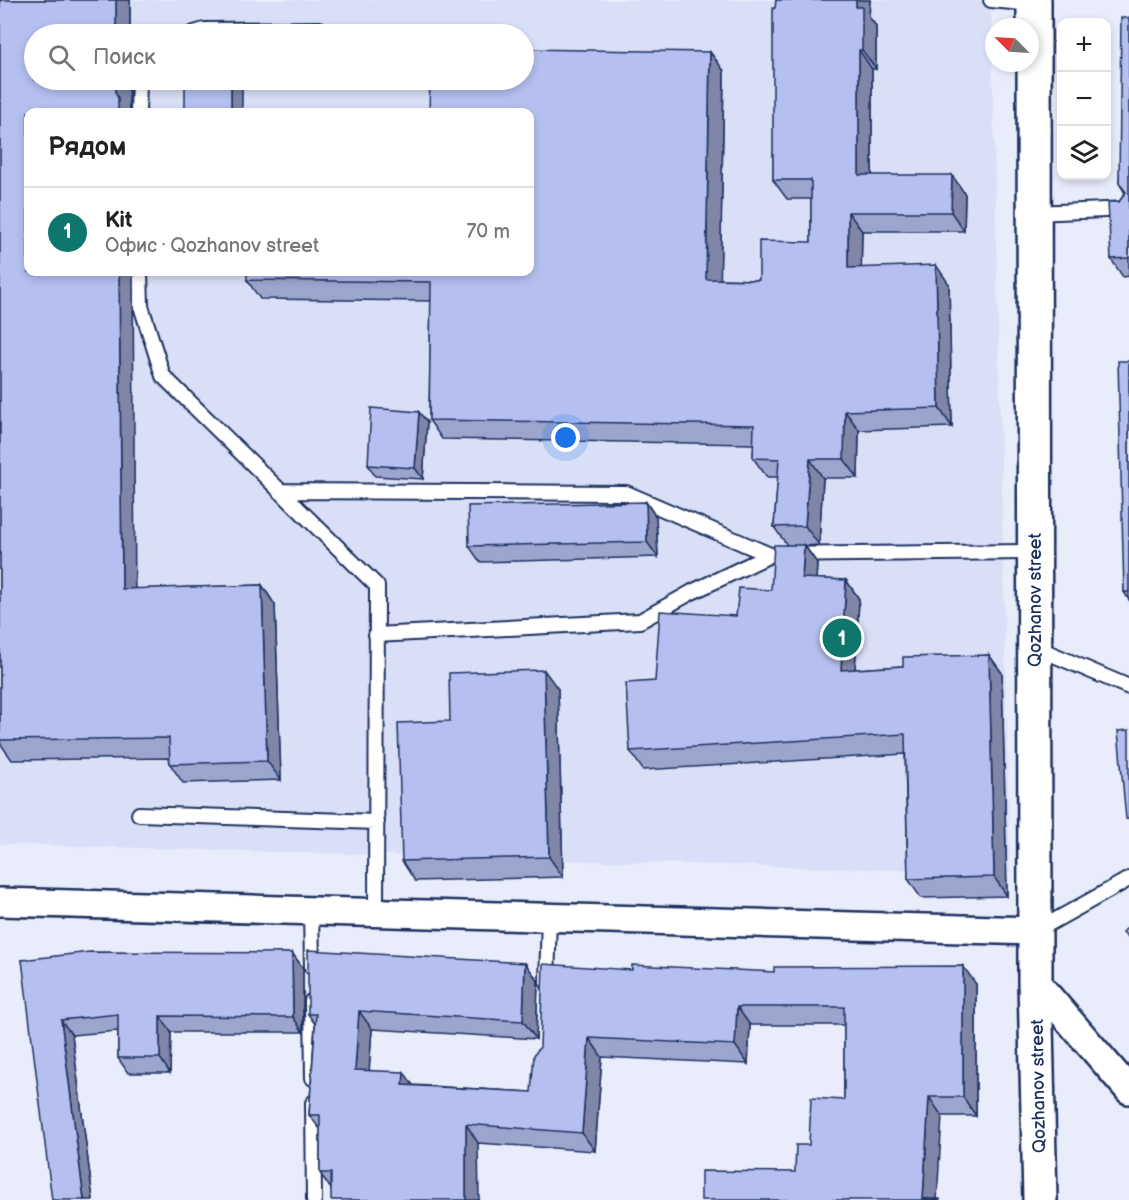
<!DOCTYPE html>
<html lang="ru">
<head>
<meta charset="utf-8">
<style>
  :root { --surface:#fff; --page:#f2f2f2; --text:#222; --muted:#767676; --line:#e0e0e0; --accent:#0f766e }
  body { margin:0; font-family:"Balsamiq Sans",sans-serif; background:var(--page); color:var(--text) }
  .controls { position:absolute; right:18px; top:18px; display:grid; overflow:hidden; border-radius:12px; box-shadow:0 3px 9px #0003 }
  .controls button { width:54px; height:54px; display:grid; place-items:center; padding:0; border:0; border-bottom:2px solid var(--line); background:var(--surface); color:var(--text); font:30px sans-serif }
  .compass { position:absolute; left:985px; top:18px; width:54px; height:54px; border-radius:50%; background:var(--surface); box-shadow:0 3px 9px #0003; rotate:294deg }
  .you { position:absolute; left:566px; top:438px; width:21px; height:21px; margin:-15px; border:4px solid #fff; border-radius:50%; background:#1a73e8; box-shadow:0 0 0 9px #1a73e833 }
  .badge { display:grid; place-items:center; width:39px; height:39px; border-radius:50%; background:var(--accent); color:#fff; font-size:20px; font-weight:700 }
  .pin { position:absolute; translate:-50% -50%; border:3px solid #fff; box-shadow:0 2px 6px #0006 }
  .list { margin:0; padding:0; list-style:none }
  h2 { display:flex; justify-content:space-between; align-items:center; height:78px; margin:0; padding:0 24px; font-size:26px }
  h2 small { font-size:20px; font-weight:400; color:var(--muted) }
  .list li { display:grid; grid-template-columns:39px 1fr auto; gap:18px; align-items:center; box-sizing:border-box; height:90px; padding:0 24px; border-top:2px solid var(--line) }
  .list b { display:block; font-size:22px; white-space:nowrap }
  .list p { margin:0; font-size:20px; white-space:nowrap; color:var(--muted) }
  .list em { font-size:20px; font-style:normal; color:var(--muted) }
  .icon { flex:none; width:33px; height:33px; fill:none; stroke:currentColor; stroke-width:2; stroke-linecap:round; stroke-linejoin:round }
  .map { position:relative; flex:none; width:1129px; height:1200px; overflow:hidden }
  .search { position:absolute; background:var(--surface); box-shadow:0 3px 9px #0003; left:24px; top:24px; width:510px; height:66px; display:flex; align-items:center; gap:15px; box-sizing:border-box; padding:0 21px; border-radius:33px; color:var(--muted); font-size:22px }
  .panel { position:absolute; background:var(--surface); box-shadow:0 3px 9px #0003; left:24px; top:108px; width:510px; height:168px; border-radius:12px }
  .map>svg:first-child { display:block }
</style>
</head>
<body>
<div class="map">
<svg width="1129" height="1200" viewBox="0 0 1129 1200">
  <rect width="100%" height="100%" fill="#e9ecfa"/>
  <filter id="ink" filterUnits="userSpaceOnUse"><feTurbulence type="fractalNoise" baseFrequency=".0167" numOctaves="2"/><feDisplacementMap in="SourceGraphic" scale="12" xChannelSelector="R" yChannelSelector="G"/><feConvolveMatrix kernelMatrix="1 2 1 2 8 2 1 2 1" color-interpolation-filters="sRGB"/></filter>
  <g filter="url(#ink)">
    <path fill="#d9dff7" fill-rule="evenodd" d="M0,0h991l19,873 -1010,-29zM34,34h490v46h-490zM28,112h502v160h-502z"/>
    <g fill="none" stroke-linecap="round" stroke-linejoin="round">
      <g stroke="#1b2f5e" stroke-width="18">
        <path id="lane" d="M991,0l43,4
          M191,34l13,-4 116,-1
          M138,112l1,-32
          M1034,213l95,-4
          M140,272l1,34 22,70 214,210 -1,326
          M279,491l347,2 144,62
          M376,635l264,-14 52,-29 78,-37 265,-3
          M1035,647l94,40
          M139,814l238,8
          M311,911l1,56
          M1036,931l93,-52
          M547,982l2,-65
          M312,1001l1,77
          M313,1103l1,97"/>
      </g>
      <g stroke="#1b2f5e" stroke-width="32">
        <path id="street" d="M0,902l1035,29
          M1035,981l94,109"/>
      </g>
      <g stroke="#1b2f5e" stroke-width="38">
        <path id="secondary" d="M1034,0l1,981 5,219"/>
      </g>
      <use href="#lane" stroke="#fff" stroke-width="14"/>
      <use href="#street" stroke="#fff" stroke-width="27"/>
      <use href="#secondary" stroke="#fff" stroke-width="33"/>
    </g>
    <path fill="#9ca5ce" stroke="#1b2f5e" stroke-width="1.5" d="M0,0h130v34h-96l95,78h-101l107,477 127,-4 13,20 6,175 -98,3 -13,-19 -1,-6 -157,2 -12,-17z
      M776,0h94l-1,17 7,9v43h-4v106l93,19 -1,37h-102l-1,37 88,16 3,143 -93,3 -1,48h-35l-4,67 -14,1 12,17 -1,16 30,1 13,19 -4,70 48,-3 86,-11 13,18 5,223 -86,2 -13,-19 -3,-125 -262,16 -13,-19 25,-70 81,-65 35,-26 16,-45 -13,-18 4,-50h-11l-14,-19 1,-14 -312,-5 -13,-19 2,-119 -171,-2 -13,-19 283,-8 180,-220 14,19 -4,208 39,1 52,-38v-43h-24l-14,-19z
      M1129,18v258l-6,1 -12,-18 8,-57 6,-9 -6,-10z
      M1129,361v239l-5,-8z
      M427,422l-4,57 -48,-3 -7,-11z
      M646,502l10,15 2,40 -178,5 -11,-16z
      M558,689l5,188 -148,4 -13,-20 48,-140z
      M292,953l11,15v64h-132l-1,41h-42l-10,-15v-27l-46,4 21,165 -71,-240z
      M525,963l13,18 -2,58 -164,-10 -3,41 44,15 118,7 101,-122 344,14v132h-34l-147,56 14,-27 35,-45v-75h-94l-2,39 -146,-7 -7,94 -117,-8 -147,46 -11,-16v-44l-11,-14 6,-91 -7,-10z"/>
    <path fill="#7f86a8" stroke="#1b2f5e" stroke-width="1.5" d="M116,0h14v34h-14z
      M856,0h14l-1,17 7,9v43l-14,-19 -6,-43z
      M859,50l13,19v125l-13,-19z
      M710,52l14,19 -4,227 -14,-19z
      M115,80h14v32h-11l-3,-20z
      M231,80h11v32h-11z
      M952,175l13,19 -1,37 -13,-19z
      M848,212l14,19 -1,56 -13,-19z
      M936,265l13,19 3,143 -13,-19z
      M119,272h14l2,337 -13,-20z
      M845,411l14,19 -1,48 -14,-19z
      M419,412l8,10 -4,57 -8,-11z
      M810,459l13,19 -4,67 -14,-19z
      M646,502l10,15 2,40 -11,-15z
      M804,545l13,18 -2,33 -13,-18z
      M846,580l13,19 -5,89 -13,-18z
      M262,585l13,20 6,175 -14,-19z
      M989,655l13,18 5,223 -13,-19z
      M544,670l14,19 5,188 -14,-20z
      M292,953l11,15v64l-10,-15z
      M525,963l13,18 -2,58 -13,-18z
      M963,966l13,18v132l-13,-19z
      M737,1007l13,18 -2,39 -13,-19z
      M359,1011l13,18 -4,59 -13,-18z
      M160,1016l11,16 -1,41 -10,-15z
      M61,1020l11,15 21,165h-9z
      M589,1038l13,19 -7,94 -13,-18z
      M404,1072l13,19 -14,-6z
      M929,1097l13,19 -5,84 -14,-1z
      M466,1124l12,19 1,57h-13z"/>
    <path fill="#b5c0f0" stroke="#1b2f5e" stroke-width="1.5" d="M0,0h116v34h-82v46h81v12l3,6v14h-90v160h91l3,317 140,-4 5,176 -97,3 -1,-26 -169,2z
      M776,0h80v7h6v43h-3v125h93l-1,37h-103v56l88,-3 3,143 -94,3 -1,48h-34l-5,67 -31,1 5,-68 -26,-1 1,-33 -325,-5 2,-138 -184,-2v-8h283v-160h-101l1,-32h94v-31l186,3 -4,227 53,1v-39l52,1v-62h-38v-172h2z
      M1121,18h8v240l-18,1 -3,-57h11l7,-10 -7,-9z
      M185,80h46v32h-46z
      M1118,361h11v231h-5z
      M371,408l48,4 -4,56 -47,-3z
      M646,502l1,40 -178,4 -1,-40z
      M774,545h30l-2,33 44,2 -5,90 62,-4v-9l86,-2 5,222 -86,2 -3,-145 -275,17 -4,-68 29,-2 5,-70 76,5 3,-28 32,2z
      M544,670l5,187 -147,4 -4,-138 52,-2 -1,-48z
      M1129,730v89h-3l-8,-88z
      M1129,926v12l-6,-6z
      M308,950l217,13 -2,58 -164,-10 -4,59 49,2 -1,13 128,7 3,-37 6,-8 3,-83 89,6v-5l142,7v-5l189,-1v131h-34l-6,102h17v1h-239v-29l94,1 1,-27h13l2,-47 33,2v-93h-107l-2,38 -146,-7 -7,95 -116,-9v76h-135v-27h-11v-58h-11l7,-101h-8z
      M90,952l202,1 1,64 -133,-1v42h-42v-44l-57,6 23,180h-32l-30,-240z"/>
  </g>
  <g text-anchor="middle" stroke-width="4.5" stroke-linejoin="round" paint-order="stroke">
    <g font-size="18" fill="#1b2f5e" stroke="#fff">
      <text transform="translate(1035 600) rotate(-90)" y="6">Qozhanov street</text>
      <text transform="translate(1038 1086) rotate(-91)" y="6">Qozhanov street</text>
    </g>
  </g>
</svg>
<div class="controls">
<button>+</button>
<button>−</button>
<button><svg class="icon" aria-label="layers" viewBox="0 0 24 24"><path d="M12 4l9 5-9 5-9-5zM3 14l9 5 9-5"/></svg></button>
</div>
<svg class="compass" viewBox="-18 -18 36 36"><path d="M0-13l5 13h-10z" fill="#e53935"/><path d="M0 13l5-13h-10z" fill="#767676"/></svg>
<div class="you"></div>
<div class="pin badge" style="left:842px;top:638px">1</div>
<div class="search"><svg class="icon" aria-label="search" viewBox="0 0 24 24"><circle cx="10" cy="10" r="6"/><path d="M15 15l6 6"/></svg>Поиск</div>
<section class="panel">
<h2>Рядом<small></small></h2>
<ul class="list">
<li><span class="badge">1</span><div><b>Kit</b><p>Офис · Qozhanov street</p></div><em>70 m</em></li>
</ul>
</section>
</div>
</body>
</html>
